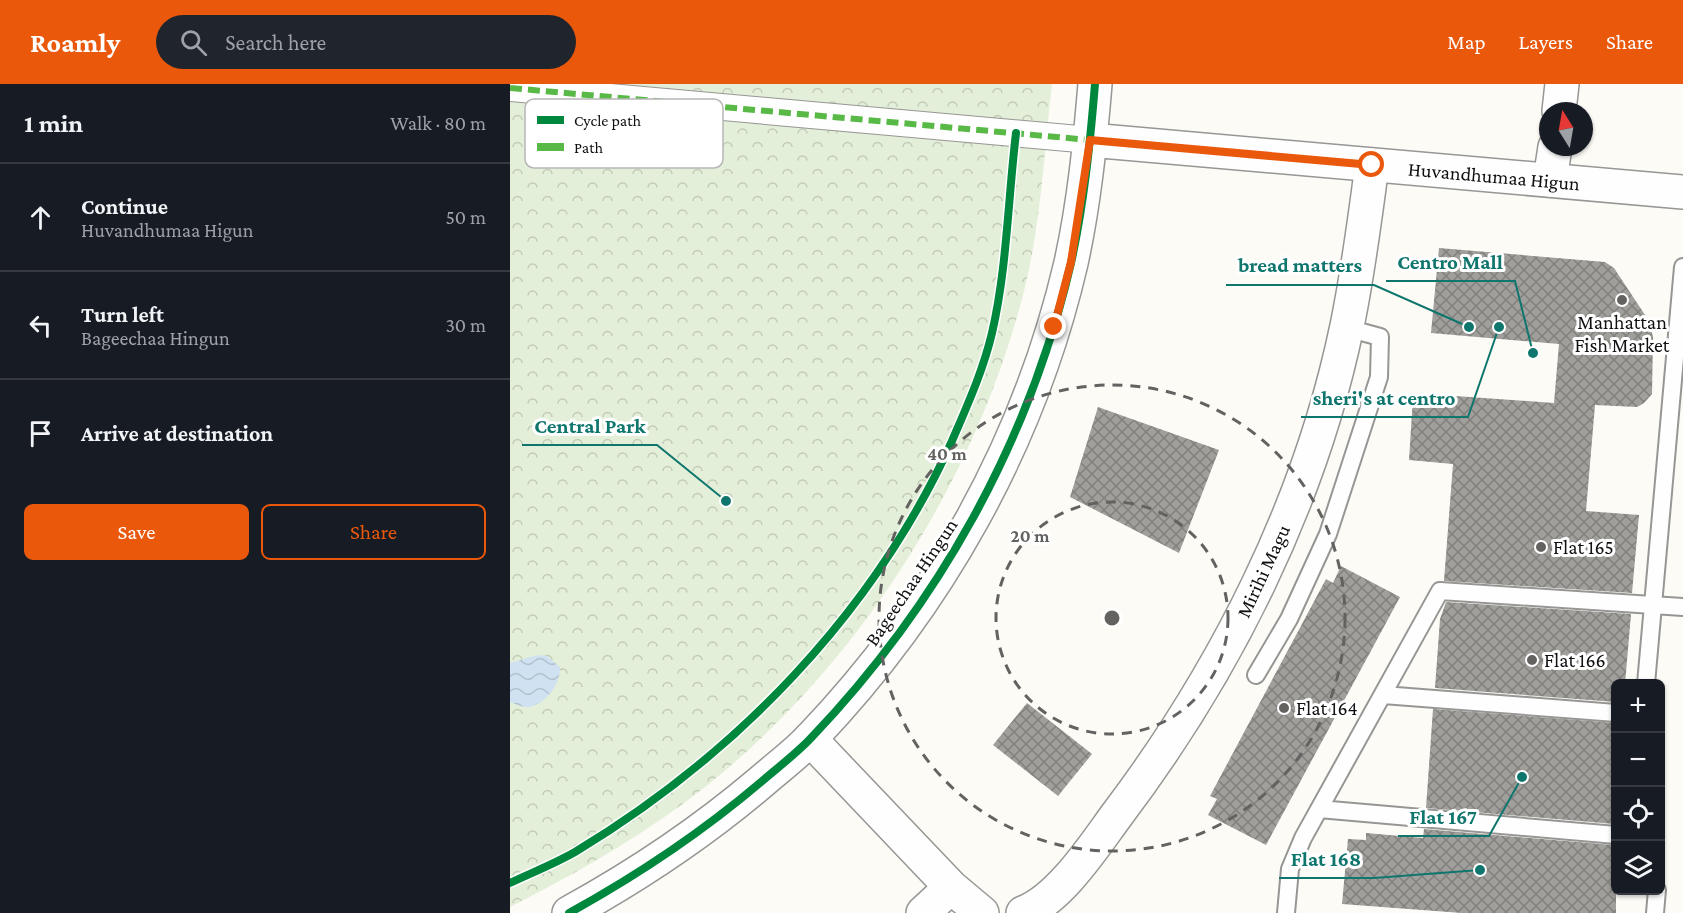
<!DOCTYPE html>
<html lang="en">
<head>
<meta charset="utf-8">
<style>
  :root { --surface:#171b24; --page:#20242c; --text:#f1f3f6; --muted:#9ea1a6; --line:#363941; --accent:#ea580c }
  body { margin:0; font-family:"Crimson Pro",serif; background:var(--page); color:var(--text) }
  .controls { position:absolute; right:18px; bottom:18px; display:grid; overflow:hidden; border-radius:9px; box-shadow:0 2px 4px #0004 }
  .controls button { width:54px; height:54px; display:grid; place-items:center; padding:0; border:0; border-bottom:2px solid var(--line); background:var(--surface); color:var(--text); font:30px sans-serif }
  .compass { position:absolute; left:1029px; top:18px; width:54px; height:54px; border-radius:50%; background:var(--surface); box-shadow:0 2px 4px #0004; rotate:349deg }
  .stop { position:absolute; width:18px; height:18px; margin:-14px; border:4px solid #ea580c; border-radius:50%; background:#fff }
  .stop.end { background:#ea580c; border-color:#fff; box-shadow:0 2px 6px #0008 }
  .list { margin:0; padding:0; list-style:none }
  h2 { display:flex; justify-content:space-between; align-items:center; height:78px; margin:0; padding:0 24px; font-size:26px }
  h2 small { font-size:20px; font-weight:400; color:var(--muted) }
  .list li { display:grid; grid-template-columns:39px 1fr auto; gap:18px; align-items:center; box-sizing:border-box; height:108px; padding:0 24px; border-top:2px solid var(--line) }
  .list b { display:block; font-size:22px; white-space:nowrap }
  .list p { margin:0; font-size:20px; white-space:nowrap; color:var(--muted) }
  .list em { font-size:20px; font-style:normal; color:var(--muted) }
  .actions { display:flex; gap:12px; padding:18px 24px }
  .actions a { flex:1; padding:14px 0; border:2px solid var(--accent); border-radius:9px; text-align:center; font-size:21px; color:var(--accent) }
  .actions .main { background:var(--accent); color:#fff }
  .icon { flex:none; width:33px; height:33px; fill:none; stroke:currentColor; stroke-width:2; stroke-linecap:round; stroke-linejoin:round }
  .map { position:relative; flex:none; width:1173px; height:829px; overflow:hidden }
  header { display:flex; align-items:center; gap:36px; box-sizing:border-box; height:84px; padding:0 30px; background:var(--accent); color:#fff }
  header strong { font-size:28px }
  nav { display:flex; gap:33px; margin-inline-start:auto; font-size:21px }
  .search { width:420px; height:54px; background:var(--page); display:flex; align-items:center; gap:15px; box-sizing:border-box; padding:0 21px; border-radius:33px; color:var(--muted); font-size:22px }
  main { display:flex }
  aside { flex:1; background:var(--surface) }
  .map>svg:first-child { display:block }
</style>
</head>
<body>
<header>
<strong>Roamly</strong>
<div class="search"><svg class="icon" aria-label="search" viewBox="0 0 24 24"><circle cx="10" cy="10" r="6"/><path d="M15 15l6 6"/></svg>Search here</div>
<nav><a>Map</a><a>Layers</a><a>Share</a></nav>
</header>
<main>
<aside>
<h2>1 min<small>Walk · 80 m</small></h2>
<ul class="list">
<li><svg class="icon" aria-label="ahead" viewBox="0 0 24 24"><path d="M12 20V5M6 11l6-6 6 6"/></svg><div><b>Continue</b><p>Huvandhumaa Higun</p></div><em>50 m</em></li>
<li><svg class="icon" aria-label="left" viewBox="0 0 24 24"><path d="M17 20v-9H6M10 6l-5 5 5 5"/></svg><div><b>Turn left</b><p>Bageechaa Hingun</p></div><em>30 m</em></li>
<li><svg class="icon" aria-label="arrive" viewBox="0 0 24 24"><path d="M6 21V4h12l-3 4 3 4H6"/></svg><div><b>Arrive at destination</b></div></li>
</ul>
<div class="actions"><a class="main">Save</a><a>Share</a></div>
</aside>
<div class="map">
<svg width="1173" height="829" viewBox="0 0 1173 829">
  <defs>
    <pattern id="park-crowns" width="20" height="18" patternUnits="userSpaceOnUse" patternTransform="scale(1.5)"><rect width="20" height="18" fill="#e3efd8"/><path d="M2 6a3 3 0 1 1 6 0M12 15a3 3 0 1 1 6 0" fill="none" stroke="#c2ccb8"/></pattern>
    <pattern id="water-waves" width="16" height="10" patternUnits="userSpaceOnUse" patternTransform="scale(1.5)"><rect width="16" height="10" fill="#d0e2f2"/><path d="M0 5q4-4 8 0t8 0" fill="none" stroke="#b2c1ce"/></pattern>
    <pattern id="building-cross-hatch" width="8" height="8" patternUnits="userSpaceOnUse" patternTransform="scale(1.5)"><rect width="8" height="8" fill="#a09f9b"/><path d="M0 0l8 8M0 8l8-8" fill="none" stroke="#81807d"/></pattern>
  </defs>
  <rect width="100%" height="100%" fill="#fcfbf6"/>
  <path fill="url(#park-crowns)" d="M0,0h542c-8,68 -11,140 -28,207 -50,198 -178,394 -344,515 -54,39 -111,71 -170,101z"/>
  <path fill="url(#water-waves)" d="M27,571l10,1 13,11c1,16 -14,37 -31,40 -6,1 -13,-3 -19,-5v-39z"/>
  <path fill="url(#building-cross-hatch)" d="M929,164l166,14 9,6 35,53 4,16 -1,57 -8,9 -7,4 -42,-2 -9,106 53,4 -7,78 -188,-12 9,-117 -44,-4 4,-63 13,2 1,-5 127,9 5,-59 -128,-11z
    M588,323l121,43 -40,103 -109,-56z
    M831,482l59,31 -134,248 -58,-30 9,-16 -7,-3 116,-217 7,4z
    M936,518l185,12 -6,70h-9v18l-181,-14 5,-69z
    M517,619l65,51 -34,42 -65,-51z
    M923,625l183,14 -2,101 -188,-16z
    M914,745l189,16 -1,15 4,1v52h-154l-120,-9 6,-65 18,1v-7l57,5z"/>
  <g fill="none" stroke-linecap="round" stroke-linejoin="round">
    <g stroke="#969694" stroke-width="20">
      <path id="service" d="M746,591l33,-56 39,-85 51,-157 1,-40 -33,-9
        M1136,600l37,-417
        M873,611l233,18
        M809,725l297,26
        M776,829l4,-44 13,-31 137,-247 243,16
        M1145,829l2,-23"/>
    </g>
    <g stroke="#969694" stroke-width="28">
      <path id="pedestrian" d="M0,4l580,52"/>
    </g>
    <g stroke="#969694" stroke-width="36">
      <path id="minor" d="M1049,27l3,-27
        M1040,96l5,-33
        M300,655l141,148 31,26
        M413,829l28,-26
        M513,829c36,-13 71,-67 93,-97 109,-144 194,-312 231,-490 11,-53 18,-107 25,-161"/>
    </g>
    <g stroke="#969694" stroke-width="36">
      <path id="tertiary" d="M580,56l593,52
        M59,829c69,-38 132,-80 192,-131 16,-14 35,-28 50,-44 127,-133 218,-295 260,-475 13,-59 19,-119 24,-179"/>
    </g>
    <use href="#service" stroke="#fffefe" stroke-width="16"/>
    <use href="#pedestrian" stroke="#fffefe" stroke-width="26"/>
    <use href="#minor" stroke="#fffefe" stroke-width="33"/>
    <use href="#tertiary" stroke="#fffefe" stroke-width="33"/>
    <path stroke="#58b947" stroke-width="6" stroke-dasharray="12 6" stroke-linecap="butt" d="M0,4l580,52"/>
    <g stroke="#fff" stroke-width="11">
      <path id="cycleway" d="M0,799c21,-10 44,-19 65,-31 161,-97 299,-239 377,-411 15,-35 31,-70 40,-108 15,-65 16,-134 24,-200
        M59,829c69,-38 132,-80 192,-131 16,-14 35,-28 50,-44 127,-133 218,-295 260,-475 13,-59 19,-119 24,-179"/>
    </g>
    <use href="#cycleway" stroke="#00873e" stroke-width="8"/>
  </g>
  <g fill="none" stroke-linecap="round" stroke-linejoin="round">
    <path stroke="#ea580c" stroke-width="8" d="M544,243l17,-65 19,-122 282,25"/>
  </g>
  <g fill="none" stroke="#636260" stroke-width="3" stroke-dasharray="10 8">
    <circle cx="602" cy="534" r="116"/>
    <circle cx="602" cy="534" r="233"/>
  </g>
  <g fill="#636260" stroke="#fff" stroke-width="2">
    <circle cx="1112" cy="216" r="6"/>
    <circle cx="1031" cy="463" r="6"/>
    <circle cx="1022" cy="576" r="6"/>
    <circle cx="774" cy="624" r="6"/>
  </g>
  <g text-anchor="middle" stroke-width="6" stroke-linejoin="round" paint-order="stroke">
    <g font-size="20" fill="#101010" stroke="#fff">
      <text transform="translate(984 92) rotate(5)" y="7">Huvandhumaa Higun</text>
      <text transform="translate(753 487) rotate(-65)" y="7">Mirihi Magu</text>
      <text transform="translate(401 498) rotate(-56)" y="7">Bageechaa Hingun</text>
    </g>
    <g font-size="20" fill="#101010" stroke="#fff" text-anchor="start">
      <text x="1112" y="245" text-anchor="middle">Manhattan<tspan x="1112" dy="23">Fish Market</tspan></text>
      <text x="1043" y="470">Flat 165</text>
      <text x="1034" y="583">Flat 166</text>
      <text x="786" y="631">Flat 164</text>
    </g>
  </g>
  <rect x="15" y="15" width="198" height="69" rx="9" fill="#fff" stroke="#b7b7b7" stroke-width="1.5"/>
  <rect x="27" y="32" width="27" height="8" fill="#00873e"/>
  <rect x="27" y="59" width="27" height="8" fill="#58b947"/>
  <g font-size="16" fill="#101010">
    <text x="64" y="42">Cycle path</text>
    <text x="64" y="69">Path</text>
  </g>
  <circle cx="602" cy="534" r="9" fill="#636260" stroke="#fff" stroke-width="3"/>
  <g font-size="18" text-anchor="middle" font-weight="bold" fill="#636260" stroke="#fff" stroke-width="6" stroke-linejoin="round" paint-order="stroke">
    <text x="437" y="376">40 m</text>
    <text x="520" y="458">20 m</text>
  </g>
  <path fill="none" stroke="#0f766e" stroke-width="2" d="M1023 269L1005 197H876M959 243L864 201H716M989 243L958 333H791M216 417L147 361H12M1012 693L979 752H888M970 786L864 794H769"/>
  <g fill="#0f766e" stroke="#fff" stroke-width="2">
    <circle cx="1023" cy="269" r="6"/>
    <circle cx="959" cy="243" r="6"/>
    <circle cx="989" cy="243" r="6"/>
    <circle cx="216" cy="417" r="6"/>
    <circle cx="1012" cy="693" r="6"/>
    <circle cx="970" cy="786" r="6"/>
  </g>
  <g font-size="21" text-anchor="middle" font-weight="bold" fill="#0f766e" stroke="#fff" stroke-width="6" stroke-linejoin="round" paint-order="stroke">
    <text x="940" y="185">Centro Mall</text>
    <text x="790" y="188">bread matters</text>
    <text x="874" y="321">sheri's at centro</text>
    <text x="80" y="349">Central Park</text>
    <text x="933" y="740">Flat 167</text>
    <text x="816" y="782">Flat 168</text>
  </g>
</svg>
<div class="controls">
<button>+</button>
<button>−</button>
<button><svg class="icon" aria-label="locate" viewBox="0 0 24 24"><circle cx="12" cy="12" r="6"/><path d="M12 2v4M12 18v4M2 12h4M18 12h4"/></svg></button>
<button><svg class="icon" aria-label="layers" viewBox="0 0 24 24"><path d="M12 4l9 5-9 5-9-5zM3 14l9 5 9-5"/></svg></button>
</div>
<svg class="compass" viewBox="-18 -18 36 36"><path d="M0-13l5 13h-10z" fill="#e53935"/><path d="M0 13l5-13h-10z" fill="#9ea1a6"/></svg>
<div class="stop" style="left:862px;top:81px"></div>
<div class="stop end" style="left:544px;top:243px"></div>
</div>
</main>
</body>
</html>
